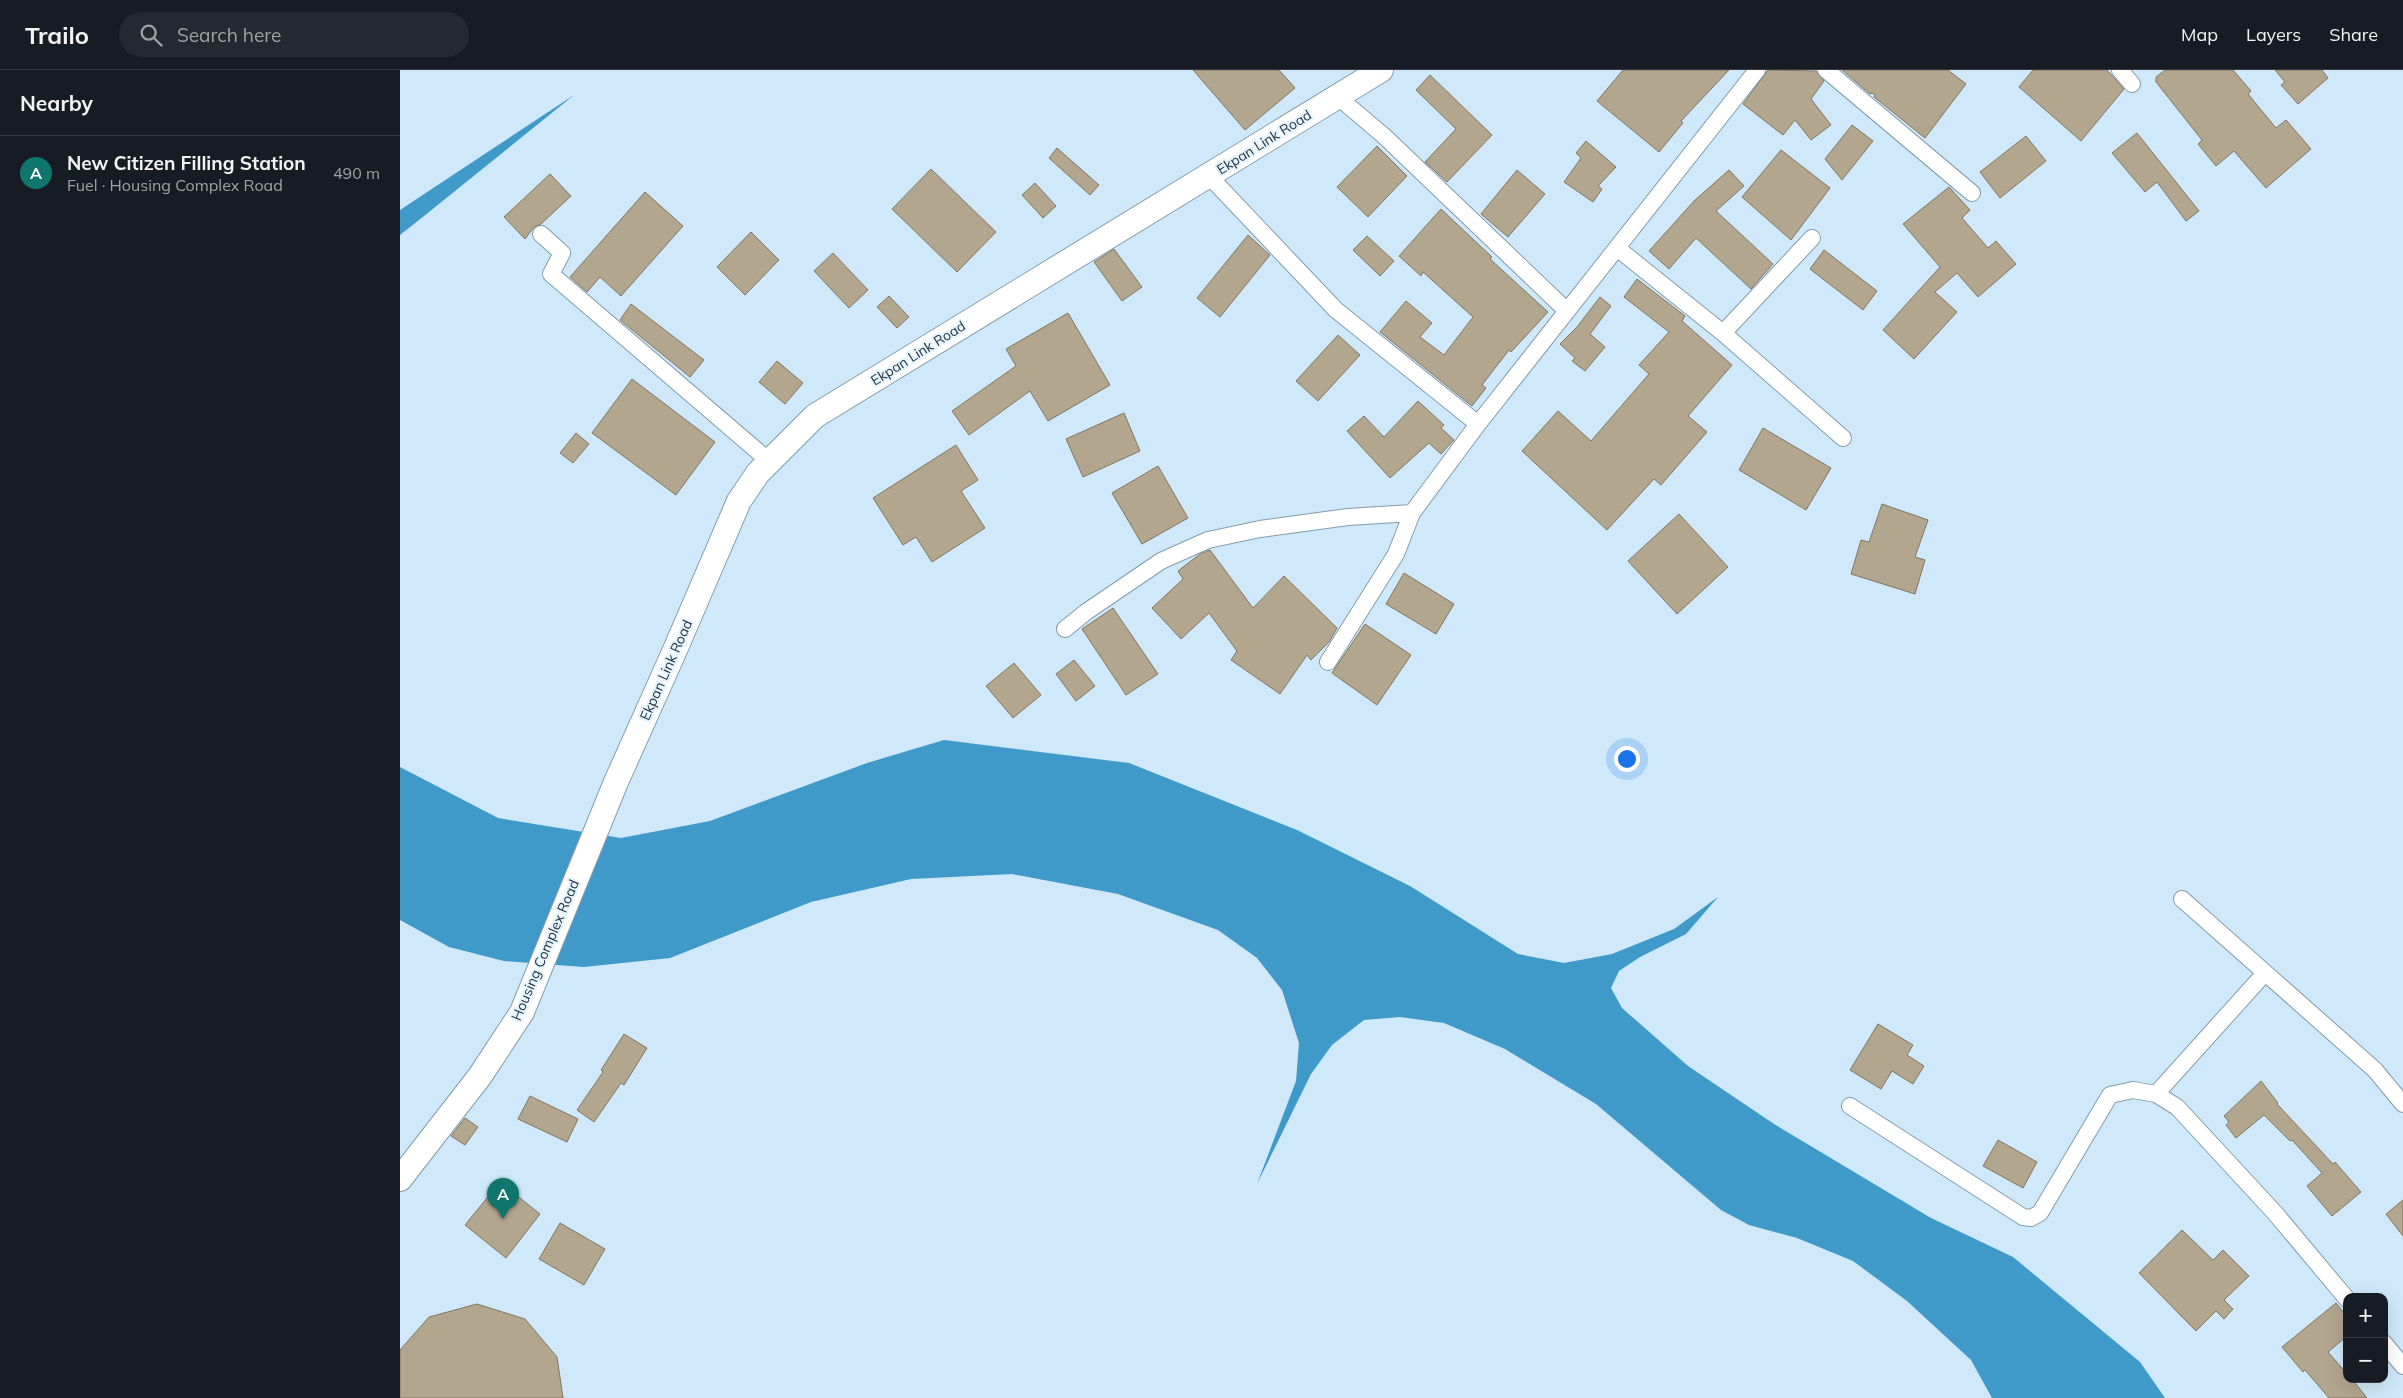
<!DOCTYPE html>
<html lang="en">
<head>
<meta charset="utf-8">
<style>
  :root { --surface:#171b24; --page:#242831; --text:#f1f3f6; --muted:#9ea1a6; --line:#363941; --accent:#0f766e }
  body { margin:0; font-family:Mulish,sans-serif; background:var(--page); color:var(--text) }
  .controls { position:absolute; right:15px; bottom:15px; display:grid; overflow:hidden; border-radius:10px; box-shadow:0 5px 20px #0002 }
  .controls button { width:45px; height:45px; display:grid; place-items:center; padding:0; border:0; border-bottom:1px solid var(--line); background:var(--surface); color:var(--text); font:25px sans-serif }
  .you { position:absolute; left:1226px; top:688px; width:18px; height:18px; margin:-12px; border:4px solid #fff; border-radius:50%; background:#1a73e8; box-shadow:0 0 0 8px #1a73e833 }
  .badge { display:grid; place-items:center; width:32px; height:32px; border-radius:50%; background:var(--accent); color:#fff; font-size:16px; font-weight:700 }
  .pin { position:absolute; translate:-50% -41px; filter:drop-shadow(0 1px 2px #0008) }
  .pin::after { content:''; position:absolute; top:26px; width:18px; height:15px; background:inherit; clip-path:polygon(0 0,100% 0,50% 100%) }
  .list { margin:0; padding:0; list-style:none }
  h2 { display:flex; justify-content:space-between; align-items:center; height:65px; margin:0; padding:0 20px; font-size:21px }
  h2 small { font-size:16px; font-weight:400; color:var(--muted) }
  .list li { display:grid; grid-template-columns:32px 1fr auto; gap:15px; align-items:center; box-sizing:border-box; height:75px; padding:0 20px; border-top:1px solid var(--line) }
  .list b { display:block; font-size:19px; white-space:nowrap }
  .list p { margin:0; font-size:16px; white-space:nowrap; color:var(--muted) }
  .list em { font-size:16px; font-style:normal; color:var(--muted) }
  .icon { flex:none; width:28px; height:28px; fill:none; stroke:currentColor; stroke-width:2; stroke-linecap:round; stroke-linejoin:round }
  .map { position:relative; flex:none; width:2003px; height:1328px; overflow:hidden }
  header { display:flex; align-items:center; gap:30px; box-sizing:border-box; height:70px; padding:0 25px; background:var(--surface); border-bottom:1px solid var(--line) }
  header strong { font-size:24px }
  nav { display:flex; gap:28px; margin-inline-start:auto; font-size:18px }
  .search { width:350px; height:45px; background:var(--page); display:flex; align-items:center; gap:12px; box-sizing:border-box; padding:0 18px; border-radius:28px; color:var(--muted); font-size:19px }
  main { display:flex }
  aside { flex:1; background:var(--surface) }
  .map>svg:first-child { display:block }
</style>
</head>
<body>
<header>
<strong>Trailo</strong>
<div class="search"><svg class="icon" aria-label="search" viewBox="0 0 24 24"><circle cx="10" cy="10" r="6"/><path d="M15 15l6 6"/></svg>Search here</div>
<nav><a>Map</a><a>Layers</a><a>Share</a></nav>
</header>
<main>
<aside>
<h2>Nearby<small></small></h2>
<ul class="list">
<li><span class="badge">A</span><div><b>New Citizen Filling Station</b><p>Fuel · Housing Complex Road</p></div><em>490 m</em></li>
</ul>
</aside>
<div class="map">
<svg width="2003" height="1328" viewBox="0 0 2003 1328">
  <rect width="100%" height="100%" fill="#cfe9fa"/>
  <path fill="#3f99c9" d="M174,25l-150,121 -24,19v-25z
    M544,670l185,23 168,67 113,56 108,68 46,9 48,-9 62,-25 44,-32 -32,37 -46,23 -21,14 -8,17 11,20 66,58 86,58 157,94 82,39 127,105 25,36h-173l-21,-38 -64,-59 -54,-40 -56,-23 -48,-13 -28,-15 -125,-106 -91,-55 -61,-26 -44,-6 -36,3 -32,25 -21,29 -54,110 39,-103 3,-38 -17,-53 -25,-32 -39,-28 -100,-36 -106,-20 -101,5 -100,23 -141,56 -86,9 -80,-6 -55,-14 -49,-27v-153l98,51 123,20 89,-17 157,-58z"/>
  <path fill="#b3a68f" stroke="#837660" d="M793,0h86l16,18 -50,42z
    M1223,0h106l-48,51 2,2 -24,29 -62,-51z
    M1368,0l48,1 8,10 -13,18 20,26 -20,15 -16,-20 -12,15 -40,-31z
    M1442,0h106l18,14 -41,54 -51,-41 1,-2 -3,-2 -2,1z
    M1633,0h74l17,19 -43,52 -62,-54z
    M1765,0h68l18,21 -3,3 28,34 10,-8 25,29 -45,39 -32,-37 -18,15 -18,-22 4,-4 -46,-58v-5z
    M1875,0h47l6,8 -30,26 -17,-19 4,-3z
    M1030,5l62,60 -45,47 -22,-20 31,-33 -40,-39z
    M1452,55l21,16 -31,39 -17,-21z
    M1737,63l62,78 -13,10 -29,-39 -12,10 -33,-39z
    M1626,66l20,25 -46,37 -20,-26z
    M1186,71l30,26 -18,19 4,3 -9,13 -29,-20 17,-24 -5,-5z
    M977,76l30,30 -39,41 -31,-30z
    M657,78l42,37 -9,10 -41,-37z
    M1381,80l49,38 -39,52 -49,-43z
    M531,99l65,63 -39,40 -65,-63z
    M1117,100l28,24 -37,43 -27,-23z
    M1329,100l15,16 -28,25 57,53 -22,25 -55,-51 -27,31 -20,-18 45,-50z
    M150,104l21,22 -30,28 -7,3 -9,12 -21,-22z
    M635,113l21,23 -13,12 -21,-23z
    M1549,117l21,23 -8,8 26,30 8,-7 20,23 -38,33 -21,-24 -22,19 22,20 -43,47 -31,-29 57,-63 -37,-43z
    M245,122l38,34 -62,70 -21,-19 -13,15 -17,-15z
    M1041,139l51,48 -2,2 58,53 -37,40 -2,-2 -27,35 4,3 -14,18 -92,-74 26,-31 26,22 -12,14 24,18 29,-38 -50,-45 -2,4 -22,-20z
    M351,162l28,28 -34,35 -28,-28z
    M848,165l22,20 -50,62 -23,-19z
    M967,166l27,25 -14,15 -27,-26z
    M714,179l28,38 -20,14 -28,-39z
    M1424,180l53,41 -14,19 -53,-41z
    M433,183l35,37 -19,18 -35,-37z
    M1237,209l48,37 -3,5 50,44 -44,51 19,16 -46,53 -7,-6 -47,51 -85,-79 36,-40 33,30 58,-67 -10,-9 30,-33 -45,-35z
    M489,226l20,21 -12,11 -20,-21z
    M1200,227l11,9 -21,28 15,13 -20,24 -13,-10 3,-3 -15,-14 17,-17z
    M231,234l73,56 -14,17 -70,-57z
    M668,243l42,72 -62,36 -18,-30 -61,44 -17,-24 64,-45 -10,-17z
    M938,265l22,20 -42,46 -22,-20z
    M377,291l26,22 -18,21 -26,-22z
    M232,309l83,63 -39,53 -84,-62z
    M1018,331l26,24 -3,3 13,12 -13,14 -12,-11 -39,35 -43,-47 17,-15 20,21z
    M724,343l16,38 -57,26 -17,-38z
    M1363,358l68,40 -25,42 -67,-40z
    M176,363l13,11 -16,19 -13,-10z
    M556,375l22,35 -17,11 24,37 -53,34 -16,-25 -13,8 -30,-47z
    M758,396l30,52 -46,26 -30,-51z
    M1482,434l46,16 -13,37 10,3 -10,34 -64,-20 10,-34 8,2z
    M1279,444l49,53 -51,47 -49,-53z
    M810,480l43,58 31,-32 53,52 -8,14 -18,18 -4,-5 -27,39 -49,-34 6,-9 -28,-38 -28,26 -29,-31 31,-29 -5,-8 22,-17z
    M1004,503l50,31 -18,30 -50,-30z
    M713,538l45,66 -32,21 -44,-66z
    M965,554l46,31 -34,50 -45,-32z
    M674,590l21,26 -19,15 -20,-27z
    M614,593l27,32 -28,23 -27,-32z
    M1478,954l35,21 -6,10 17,11 -11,18 -21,-13 -11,18 -31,-19z
    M224,964l23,14 -23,37 -3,-2 -27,39 -17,-12 26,-38 -2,-2z
    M1861,1011l17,22 -1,1 56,60 2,-2 26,30 -29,24 -25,-30 15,-13 -30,-33 -2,1 -26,-26 -28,23 -10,-13 3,-3 -5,-6z
    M130,1026l48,23 -11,23 -49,-23z
    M65,1048l13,9 -13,18 -14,-9z
    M1598,1070l39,22 -14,26 -40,-22z
    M100,1112l40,32 -34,44 -41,-33z
    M2003,1130v36l-17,-22z
    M160,1153l45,26 -21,36 -45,-26z
    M1782,1160l31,30 10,-10 26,26 -25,24 9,9 -9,10 -8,-8 -20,20 -57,-58z
    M1936,1233l11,14v19l-19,16 19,22v5h5l15,19h-38l-24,-28 -2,2 -21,-25z
    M77,1234l48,15 32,38 6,41h-163v-48l29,-33z"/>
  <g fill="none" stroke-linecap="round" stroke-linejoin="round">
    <g stroke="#849cac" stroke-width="18">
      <path id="street" d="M1426,0l146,123
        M1720,0l12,14
        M938,27l46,39 183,175
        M809,106l127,134 142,114
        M141,164l21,19 -11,21 218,187
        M1217,178l106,85 120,105
        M1323,263l89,-95
        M665,559l21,-17 75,-51 47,-21 52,-11 88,-12 64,-4
        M928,592l68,-108 16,-41 66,-89 279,-354
        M1782,829l193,171 28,34
        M1756,1024l109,-121
        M1450,1036l173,111 8,1 9,-5 70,-118 23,-5 23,4 21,13 98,106 72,86
        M1984,1273l19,23"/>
    </g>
    <g stroke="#849cac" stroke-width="26">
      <path id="secondary" d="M0,1109l80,-103 42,-64 94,-230 59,-132 64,-149 19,-28 57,-57 566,-346"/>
    </g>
    <use href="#street" stroke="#fff" stroke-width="16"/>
    <use href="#secondary" stroke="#fff" stroke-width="24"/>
  </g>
  <g text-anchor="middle" stroke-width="4.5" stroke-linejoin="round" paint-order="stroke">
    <g font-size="14" fill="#293339" stroke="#e5f5ff">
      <text transform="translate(864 72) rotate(-32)" y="5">Ekpan Link Road</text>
      <text transform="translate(518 283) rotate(-32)" y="5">Ekpan Link Road</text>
      <text transform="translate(266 600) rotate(-66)" y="5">Ekpan Link Road</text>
      <text transform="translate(145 880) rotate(-67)" y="5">Housing Complex Road</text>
    </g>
  </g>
</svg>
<div class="controls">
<button>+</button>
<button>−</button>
</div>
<div class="you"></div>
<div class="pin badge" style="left:103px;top:1149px">A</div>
</div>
</main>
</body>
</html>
